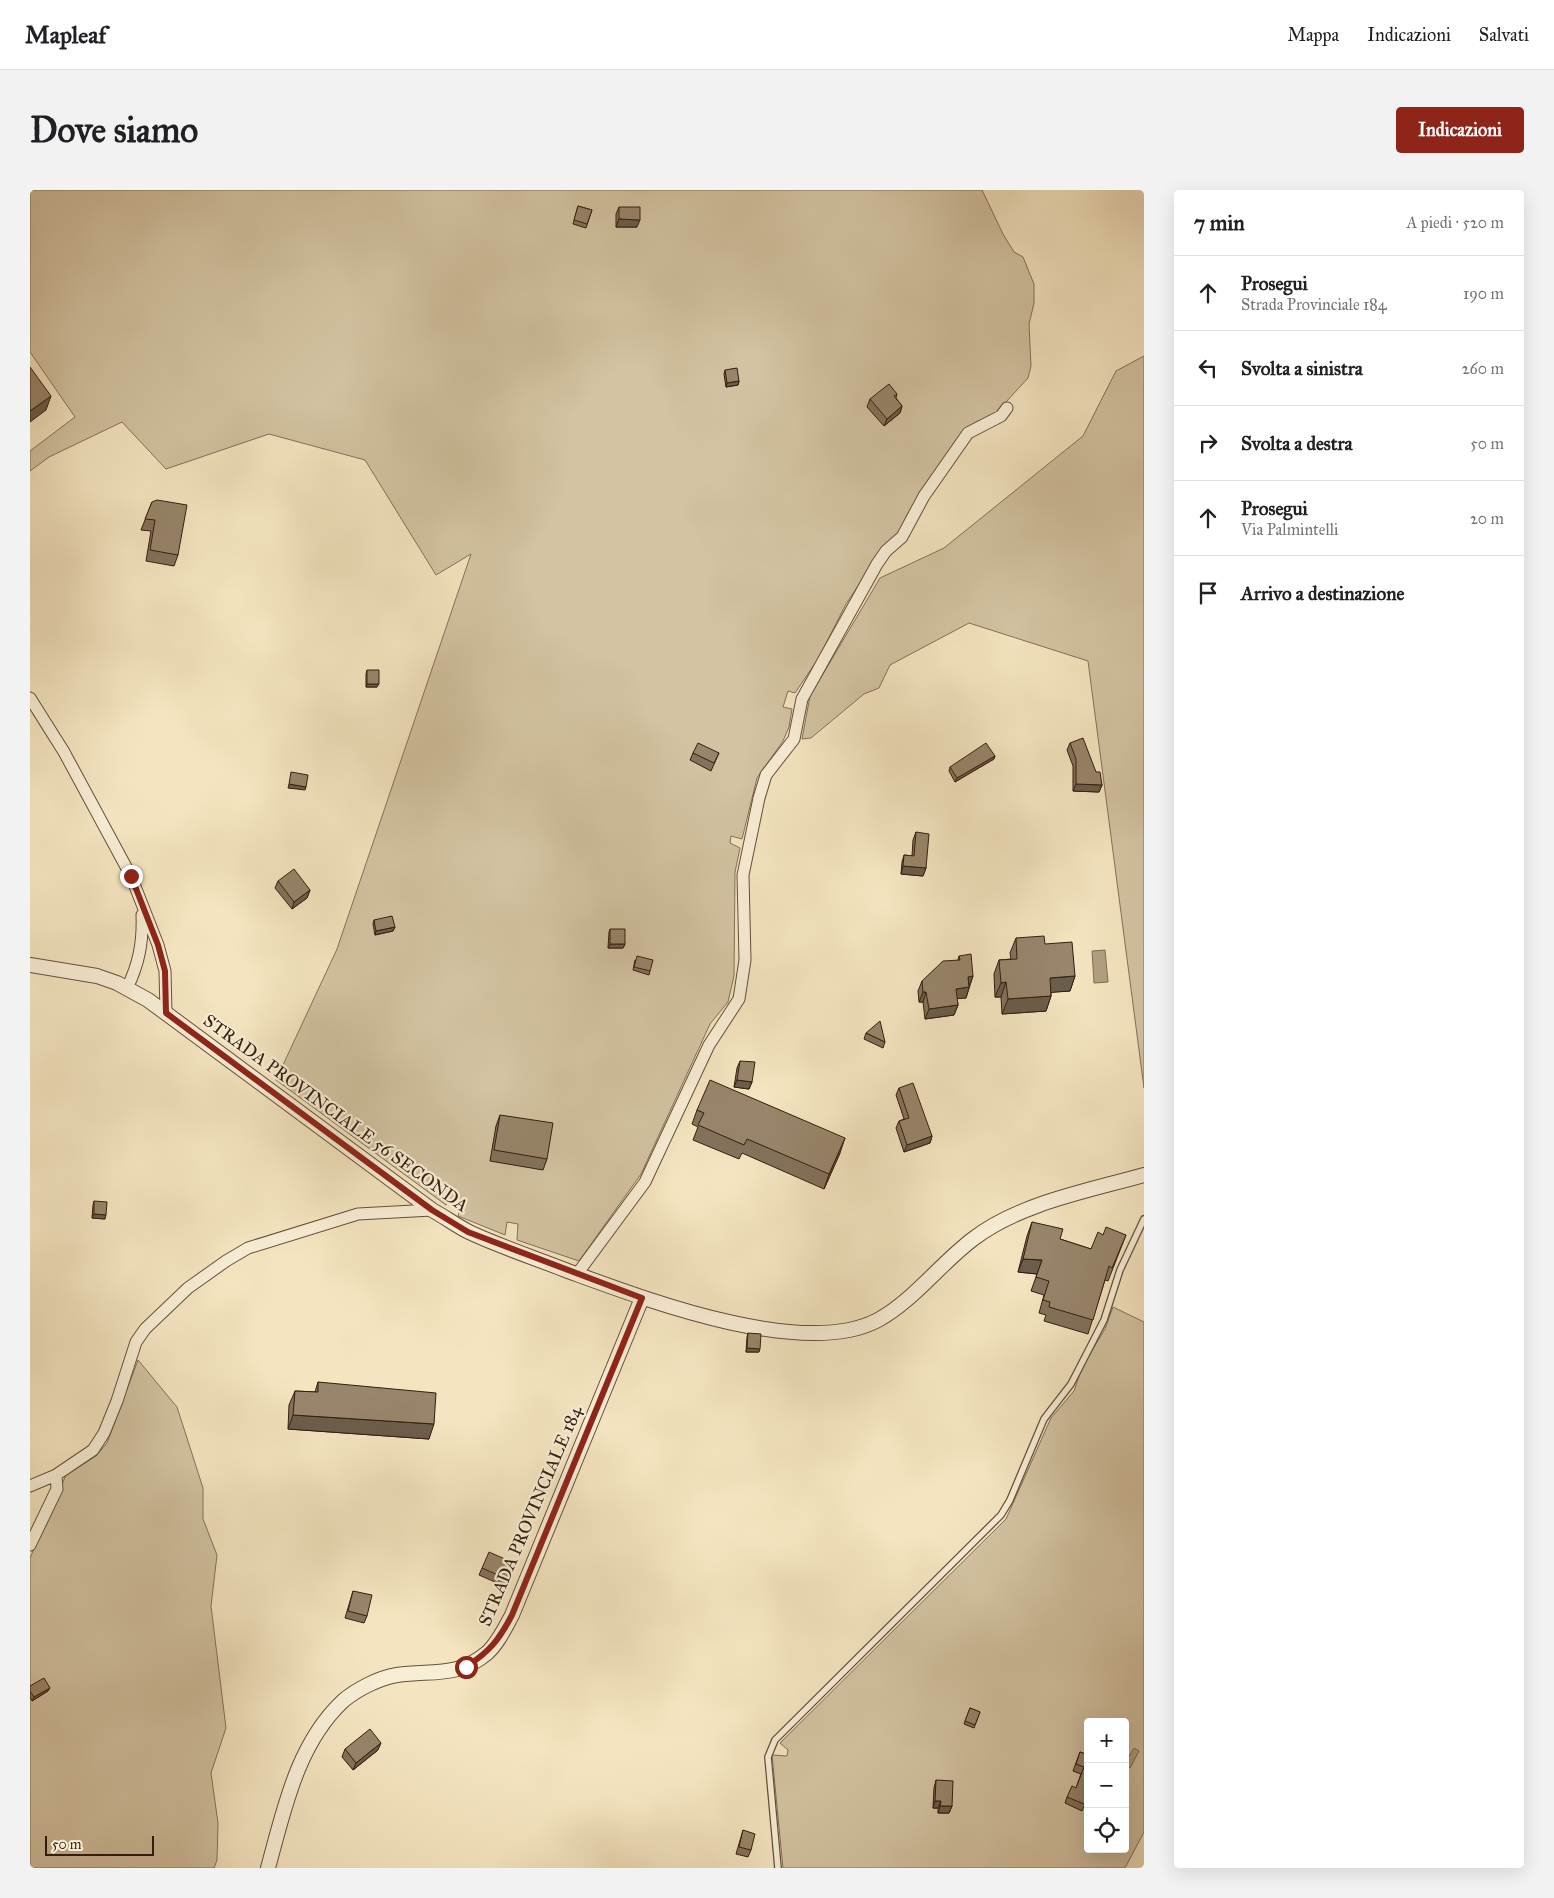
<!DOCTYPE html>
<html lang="it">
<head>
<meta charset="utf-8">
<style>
  :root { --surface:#fff; --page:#f2f2f2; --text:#202124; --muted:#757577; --line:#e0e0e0; --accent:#8f2418 }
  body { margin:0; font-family:"IM FELL Great Primer",serif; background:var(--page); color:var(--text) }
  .controls { position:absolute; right:15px; bottom:15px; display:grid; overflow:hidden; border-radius:5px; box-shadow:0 5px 20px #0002 }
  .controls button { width:45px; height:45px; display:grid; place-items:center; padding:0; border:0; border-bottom:1px solid var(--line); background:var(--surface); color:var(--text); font:25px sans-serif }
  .scale { position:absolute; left:15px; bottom:12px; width:109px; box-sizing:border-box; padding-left:5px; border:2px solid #341d0e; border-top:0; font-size:14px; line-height:18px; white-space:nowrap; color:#341d0e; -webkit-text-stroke:4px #f8eed6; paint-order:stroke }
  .stop { position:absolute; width:15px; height:15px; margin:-11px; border:4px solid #8f2418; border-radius:50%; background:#fff }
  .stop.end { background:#8f2418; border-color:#fff; box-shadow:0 1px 5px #0008 }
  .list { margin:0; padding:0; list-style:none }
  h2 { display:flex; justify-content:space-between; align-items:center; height:65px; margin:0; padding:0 20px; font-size:21px }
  h2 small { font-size:16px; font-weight:400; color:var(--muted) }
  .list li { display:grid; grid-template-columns:32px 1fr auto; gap:15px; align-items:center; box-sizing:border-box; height:75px; padding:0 20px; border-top:1px solid var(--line) }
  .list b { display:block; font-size:19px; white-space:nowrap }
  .list p { margin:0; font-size:16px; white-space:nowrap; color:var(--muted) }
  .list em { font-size:16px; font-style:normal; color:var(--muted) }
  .icon { flex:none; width:28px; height:28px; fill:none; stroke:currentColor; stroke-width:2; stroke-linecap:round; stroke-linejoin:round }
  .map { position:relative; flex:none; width:1114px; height:1678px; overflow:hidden; border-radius:5px }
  header { display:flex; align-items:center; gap:30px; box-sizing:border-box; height:70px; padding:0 25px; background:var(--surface); border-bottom:1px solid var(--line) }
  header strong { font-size:24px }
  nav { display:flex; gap:28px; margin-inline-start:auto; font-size:18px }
  .intro { display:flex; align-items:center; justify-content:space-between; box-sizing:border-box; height:120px; padding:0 30px }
  h1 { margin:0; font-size:35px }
  .button { padding:12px 22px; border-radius:5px; background:var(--accent); color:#fff; font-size:18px; font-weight:700 }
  main { display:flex; gap:30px; padding:0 30px }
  aside { flex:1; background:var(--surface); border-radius:5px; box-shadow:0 5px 20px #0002 }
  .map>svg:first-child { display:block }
</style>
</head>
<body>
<header>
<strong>Mapleaf</strong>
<nav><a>Mappa</a><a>Indicazioni</a><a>Salvati</a></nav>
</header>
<div class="intro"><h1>Dove siamo</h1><a class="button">Indicazioni</a></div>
<main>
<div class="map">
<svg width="1114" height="1678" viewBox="0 0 1114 1678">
  <rect width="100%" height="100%" fill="#f4e5c0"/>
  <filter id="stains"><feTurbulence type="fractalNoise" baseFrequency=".004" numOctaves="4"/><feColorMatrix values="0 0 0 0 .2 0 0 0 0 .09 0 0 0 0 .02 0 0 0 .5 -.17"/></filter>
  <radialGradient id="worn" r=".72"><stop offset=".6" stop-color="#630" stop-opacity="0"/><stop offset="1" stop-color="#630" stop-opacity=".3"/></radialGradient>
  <path fill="#d3c3a2" stroke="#847058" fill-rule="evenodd" d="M0,0h952l21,44 11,18 9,5 11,27v19l-5,21 2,42 -3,12 -34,37 -18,7 -13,11 -65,102 -15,13 -37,56 -28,55 -23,34 -7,-2 -5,16 9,2 -3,18 -6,14 -26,37 -15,61 -11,-3 -1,7 10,5 -5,24 -1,104 -6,26 -18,22 -69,150 -62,87 -62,-21 1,-16 -11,-2 -2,13 -47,-19 3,-9 -12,-7 -3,5 -170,-125 61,-131 134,-395 -35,21 -71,-115 -96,-26 -103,35 -44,-47 -73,35 -19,14v-20l45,-34 -45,-65z
    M1114,166v732l-56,-427 -119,-38 -79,42 -11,23 -15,6 -53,44 -9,1 8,-43 70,-118 64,-30 139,-112 33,-65z
    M1083,1117l31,15v510l-19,36h-342l-11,-113 15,1 1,-6 -8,-7 226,-224 45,-101 23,-27 9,-26 22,-36zM1058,1532h37v127h-37z
    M108,1170l39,47 26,81v31l14,36 -6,51 15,122 -15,45 7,50 -1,37 -3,8h-184v-310l36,-83 30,-19 11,-13z"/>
  <path fill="#b3a183" stroke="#806c54" d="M1075,760l3,32 -14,1 -2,-32z
    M1104,1558l5,3 -9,17 -5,-5z"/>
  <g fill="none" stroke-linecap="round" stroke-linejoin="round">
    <g stroke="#644f3a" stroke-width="8">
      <path id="service" d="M748,1678l-10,-111 7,-17 226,-225 9,-15 34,-81 27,-35 33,-64 16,-50 24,-51"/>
    </g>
    <g stroke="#644f3a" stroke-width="13">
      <path id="minor" d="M0,508l34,54 67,124 27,69 7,26 1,42
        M97,798c12,-24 16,-46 15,-73
        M547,1084l68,-92 64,-137 30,-46 6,-39 -2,-85 16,-77 7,-23 28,-36 8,-40 75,-135 9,-13 16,-14 22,-41 44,-63 33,-17 6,-8
        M0,1296l26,-11 37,-25 11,-17 13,-32 19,-59 9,-13 43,-41 38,-27 22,-13 110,-34 74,-4
        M0,1355l27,-56 -1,-14"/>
    </g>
    <g stroke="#644f3a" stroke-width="16">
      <path id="tertiary" d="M0,775l67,11 20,7 31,17 284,210c13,7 25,16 37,22 32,15 66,26 99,39 74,27 235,89 310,49 35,-19 63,-57 95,-81 47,-36 115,-48 171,-64
        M238,1678c16,-58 29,-124 75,-167 14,-12 36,-23 54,-26 36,-5 60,3 90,-22 11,-10 18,-25 25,-38l130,-317"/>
    </g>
    <use href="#service" stroke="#f8eed6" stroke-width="5.5"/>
    <use href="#minor" stroke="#f8eed6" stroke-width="11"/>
    <use href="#tertiary" stroke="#f8eed6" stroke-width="14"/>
  </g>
  <path fill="#83725c" stroke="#341d0e" d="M548,16l14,4 -6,18 -13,-4z
    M589,17l18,20h-21v-13z
    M695,180l14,11 -1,4 -12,2 -2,-13z
    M867,204l-1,4 6,8 -2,7 -16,13 -17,-19 3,-8z
    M122,312l26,53 -4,11 -28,-5 5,-30 -10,-1z
    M337,480l10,17h-11v-13z
    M1040,553l26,29 6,13 -3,7 -26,-1v-25l-6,-16z
    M663,563h26l-8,18 -21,-11z
    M965,566l-1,3 -39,23 -6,-11 1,-4z
    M886,642l10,36 -3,8 -22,-2 1,-12 2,-7 8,1 1,-16z
    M248,691l32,9 -3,8 -15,11 -17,-21z
    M344,730l21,7 -2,4 -18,4 -2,-11z
    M580,739l15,15 -2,4h-15l1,-16z
    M986,748l29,6 30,32 -5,15 -19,1v4l-5,15 -44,3 -1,-17h-6l-1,-23 5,-14 12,-1 -1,-6z
    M929,766l14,20 -7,22h-9l1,7 -4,10 -29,4 -2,-17h-4l-1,-11 4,-10 36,-21z
    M605,770l15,11 -1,4 -16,-5z
    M836,843l19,9 -2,6 -19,-9z
    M710,871l12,21 -3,7 -15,-2 3,-19z
    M869,898l33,48 -2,7 -26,9 -8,-24 3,-7 5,-2 -8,-24z
    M667,920l143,43 -16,36 -82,-36 -3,6 -46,-19 5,-13 -6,-3z
    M470,925l47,44 -4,11 -53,-9 6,-35z
    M64,1011l11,18 -13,-1 1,-13z
    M1002,1032l28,17 31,10 12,-14h23l-18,46 -3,-1 -17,54 -44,-13 2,-6 -7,-2 5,-18 -13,-4 6,-17 -19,-2 9,-36z
    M718,1143l11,19h-13l1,-15z
    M288,1192l111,57 -141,-10 1,-24 6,-14 20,1z
    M484,1373l-10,23 -25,-11 3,-7z
    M323,1401l14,25 -3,7 -19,-5z
    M0,1496l18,5 -16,10 -2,-4z
    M940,1518l10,4 -6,16 -10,-4z
    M315,1559l33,1 -25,20 -11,-13z
    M1050,1562l8,3v54l-4,-3 -2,5 -17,-8 2,-6 9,-9 5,-14 -8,-3z
    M906,1590l16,26 -3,7h-11v-5h-5l1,-20z
    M713,1640l8,20 -3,7 -12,-3z"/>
  <path fill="#6a5d4b" stroke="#341d0e" d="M589,29l21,1 -3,7h-21z
    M709,191l-1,4 -12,2 1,-4z
    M21,206l-5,14 -16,12v-11z
    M872,216l-2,7 -16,13 3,-7z
    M337,494h12l-2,3h-11z
    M965,566l-1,3 -39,23 2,-4z
    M259,594l17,3 -1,3 -17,-2z
    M1046,594l26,1 -3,7 -26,-1z
    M873,676l23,2 -3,8 -22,-2z
    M280,700l-3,8 -15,11 2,-7z
    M365,737l-2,4 -18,4 1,-4z
    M580,754h15l-2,4h-15z
    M943,786l-4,10 -1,-9z
    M1045,786l-5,15 -26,2 6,-15z
    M976,792l-5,15h-6l6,-14z
    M939,797l-3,11 -14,1 4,-10z
    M893,802h3l-3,10h-4z
    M1021,806l-5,15 -44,3 6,-15z
    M928,815l-4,10 -29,4 4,-10z
    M707,890l15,2 -3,7 -15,-2z
    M902,946l-2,7 -26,9 3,-7z
    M815,948l-5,15 -16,36 5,-15z
    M64,1024l12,1 -1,4 -13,-1z
    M993,1069l19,1 -5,14 -19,-2z
    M717,1158l13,1 -1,3h-13z
    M263,1225l141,9 -5,15 -141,-10z
    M20,1498l-2,3 -16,10 2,-4z
    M351,1553l-3,7 -25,20 3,-7z
    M905,1611h6l-3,7h-5z
    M910,1616h12l-3,7h-11z"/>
  <path fill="#98856b" stroke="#341d0e" d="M548,16l14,4 -5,14 -13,-4z
    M589,17h21v13l-21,-1z
    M0,177l21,29 -21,15z
    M707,178l2,13 -12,2 -2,-13z
    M859,194l8,10 -3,2 8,10 -15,13 -17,-20z
    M127,310l30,5 -9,50 -28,-5 5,-30 -10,-1 7,-17z
    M337,480h12v14h-12z
    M1053,548l13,34h4l2,13 -26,-1v-25l-6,-16z
    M668,553l21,10 -5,10 -21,-10z
    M956,553l9,13 -38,22 -7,-11z
    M261,582l17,3 -2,12 -17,-3z
    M886,642l13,2 -3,34 -23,-2 1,-11 10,1z
    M264,679l16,21 -16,12 -16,-21z
    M362,726l3,11 -19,4 -2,-11z
    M580,739h15v15h-15z
    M1014,746l1,8 27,-2 3,34 -25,2 1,18 -43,3 -2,-17 -5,1 -2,-23 18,-1 -1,-21z
    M941,764l2,22 -5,1 1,10 -13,2 2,16 -29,4 -3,-17h-3l-1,-11 21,-20 17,-1 -1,-4z
    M607,766l16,4 -3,11 -16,-4z
    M850,831l5,21 -19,-9z
    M710,871l15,1 -3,20 -15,-2z
    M680,890l135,58 -16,36 -82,-35 -3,6 -46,-20 6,-12 -7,-3z
    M883,893l19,53 -25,9 -8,-24 10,-3 -10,-30z
    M470,925l53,8 -6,36 -53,-9z
    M64,1011l13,1 -1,13 -12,-1z
    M1002,1032l31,7 -3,10 31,10 7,-17 5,3 3,-8 20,8 -14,33 -3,-2 -16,54 -44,-13 1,-5 -7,-2 6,-19 -13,-4 6,-17 -19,-1z
    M718,1143l13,1 -1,15 -13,-1z
    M288,1192l118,11 -2,31 -141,-9 2,-24 23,1z
    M459,1362l25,11 -7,16 -25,-11z
    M323,1401l19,4 -5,21 -19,-5z
    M14,1488l6,10 -16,9 -4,-6v-5z
    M940,1518l10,4 -5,13 -10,-4z
    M340,1539l11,14 -25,20 -11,-14z
    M1050,1562l8,3v46l-2,-1 -2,4 -17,-7 5,-11 4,2 8,-21 -8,-3z
    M906,1590l17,1 -1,25h-12l1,-5h-6z
    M713,1640l12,4 -4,16 -12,-3z"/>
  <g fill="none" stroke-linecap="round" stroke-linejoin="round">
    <path stroke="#8f2418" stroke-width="6" d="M101,686l27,69 7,26 1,42 266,197 36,22 174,66 -130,317c-13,25 -22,36 -46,52"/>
  </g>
  <g text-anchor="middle" stroke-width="4.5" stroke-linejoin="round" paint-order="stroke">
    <g font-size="18" fill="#341d0e" stroke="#f8eed6">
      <text transform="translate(306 923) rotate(36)" y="6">STRADA PROVINCIALE 56 SECONDA</text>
      <text transform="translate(500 1326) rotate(-67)" y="6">STRADA PROVINCIALE 184</text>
    </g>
  </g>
  <rect width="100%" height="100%" filter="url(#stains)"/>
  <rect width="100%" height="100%" fill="url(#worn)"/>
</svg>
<div class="controls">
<button>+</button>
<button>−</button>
<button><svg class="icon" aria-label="locate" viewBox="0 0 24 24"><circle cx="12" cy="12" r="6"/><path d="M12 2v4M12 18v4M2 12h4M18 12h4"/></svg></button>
</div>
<div class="scale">50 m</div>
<div class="stop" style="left:436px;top:1477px"></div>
<div class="stop end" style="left:101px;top:686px"></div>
</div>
<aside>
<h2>7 min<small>A piedi · 520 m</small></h2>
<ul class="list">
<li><svg class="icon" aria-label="ahead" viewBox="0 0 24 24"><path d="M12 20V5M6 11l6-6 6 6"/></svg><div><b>Prosegui</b><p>Strada Provinciale 184</p></div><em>190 m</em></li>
<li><svg class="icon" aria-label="left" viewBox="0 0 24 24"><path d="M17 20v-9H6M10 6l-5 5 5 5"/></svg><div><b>Svolta a sinistra</b></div><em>260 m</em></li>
<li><svg class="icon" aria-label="right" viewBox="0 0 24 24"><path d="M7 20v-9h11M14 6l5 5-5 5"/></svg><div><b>Svolta a destra</b></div><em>50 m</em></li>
<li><svg class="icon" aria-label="ahead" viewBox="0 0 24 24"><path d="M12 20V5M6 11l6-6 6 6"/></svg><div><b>Prosegui</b><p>Via Palmintelli</p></div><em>20 m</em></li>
<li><svg class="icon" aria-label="arrive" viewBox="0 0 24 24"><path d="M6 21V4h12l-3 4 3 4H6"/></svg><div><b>Arrivo a destinazione</b></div></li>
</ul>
</aside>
</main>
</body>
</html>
